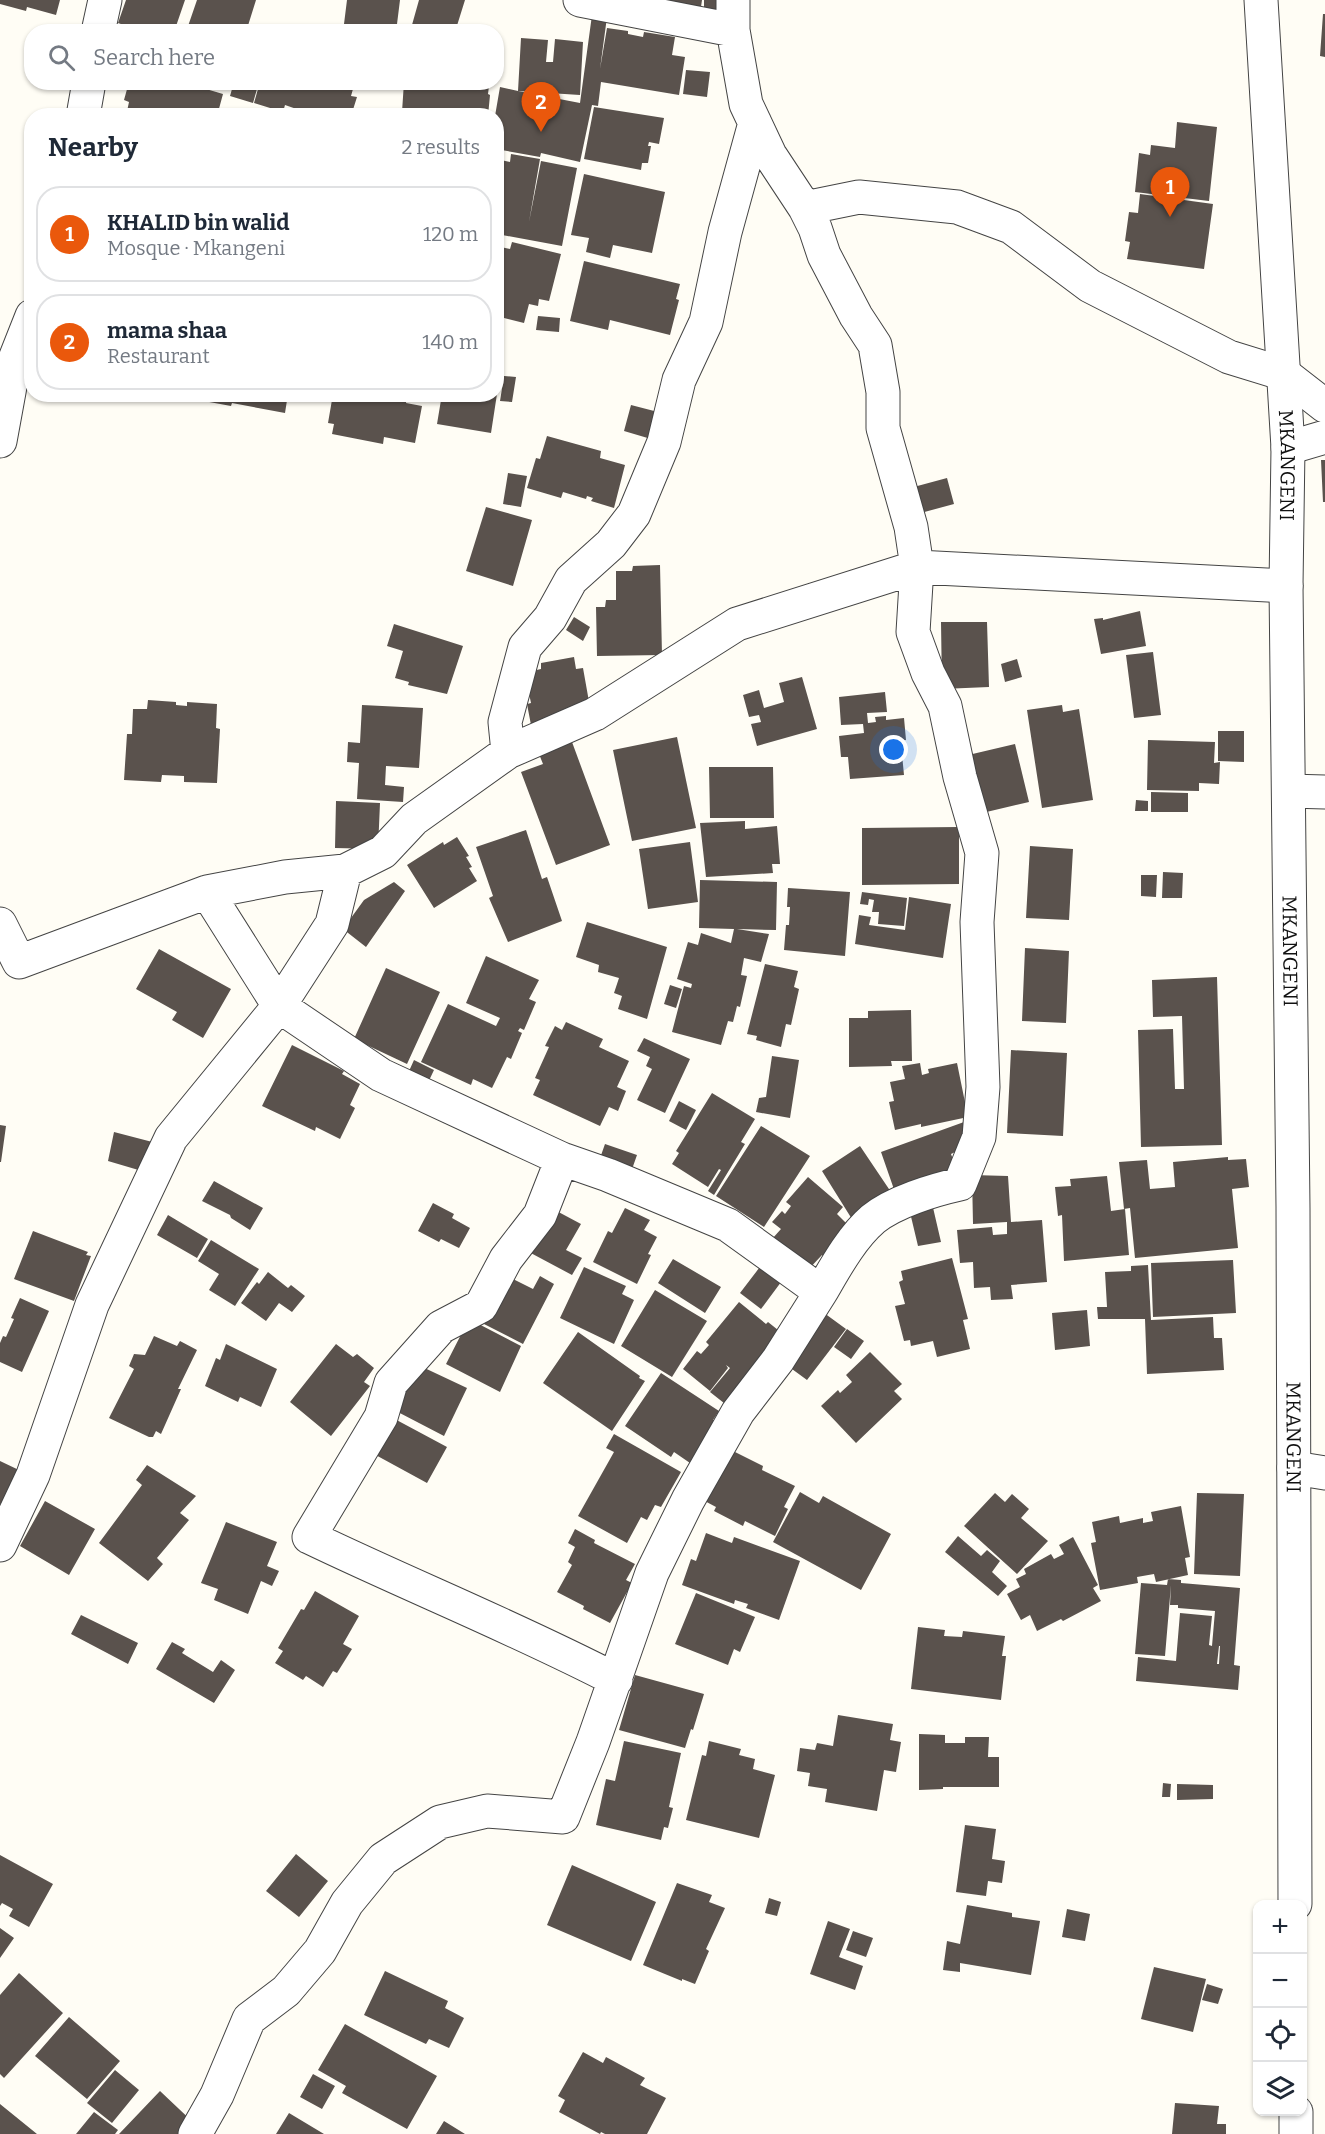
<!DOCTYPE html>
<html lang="en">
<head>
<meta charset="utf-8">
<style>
  :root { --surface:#fff; --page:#f2f2f3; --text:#1f2937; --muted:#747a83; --line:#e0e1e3; --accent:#ea580c }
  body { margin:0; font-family:Bitter,serif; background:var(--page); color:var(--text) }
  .controls { position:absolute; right:18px; bottom:18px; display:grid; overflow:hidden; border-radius:12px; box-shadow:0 2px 4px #0004 }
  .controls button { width:54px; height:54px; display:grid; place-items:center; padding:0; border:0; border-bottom:2px solid var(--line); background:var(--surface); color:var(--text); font:30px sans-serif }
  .you { position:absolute; left:894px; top:750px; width:21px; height:21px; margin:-15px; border:4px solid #fff; border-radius:50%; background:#1a73e8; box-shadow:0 0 0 9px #1a73e833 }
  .badge { display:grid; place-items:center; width:39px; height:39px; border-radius:50%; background:var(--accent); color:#fff; font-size:20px; font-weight:700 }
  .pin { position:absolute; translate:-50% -50px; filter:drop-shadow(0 2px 3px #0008) }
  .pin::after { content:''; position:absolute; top:32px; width:21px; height:18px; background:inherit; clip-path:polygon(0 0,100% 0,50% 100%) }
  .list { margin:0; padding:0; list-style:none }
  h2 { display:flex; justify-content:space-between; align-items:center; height:78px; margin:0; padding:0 24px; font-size:26px }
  h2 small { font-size:20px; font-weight:400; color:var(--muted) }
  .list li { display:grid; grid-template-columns:39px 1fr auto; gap:18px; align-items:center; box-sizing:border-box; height:96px; margin:0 12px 12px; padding:0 12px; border:2px solid var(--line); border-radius:24px }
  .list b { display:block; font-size:22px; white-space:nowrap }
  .list p { margin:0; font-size:20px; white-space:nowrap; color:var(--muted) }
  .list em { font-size:20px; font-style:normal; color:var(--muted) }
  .icon { flex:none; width:33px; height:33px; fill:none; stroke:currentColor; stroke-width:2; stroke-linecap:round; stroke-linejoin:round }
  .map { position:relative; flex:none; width:1325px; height:2134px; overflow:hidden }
  .search { position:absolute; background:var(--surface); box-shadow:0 2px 4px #0004; left:24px; top:24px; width:480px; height:66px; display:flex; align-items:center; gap:15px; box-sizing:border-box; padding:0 21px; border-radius:24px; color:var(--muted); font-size:22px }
  .panel { position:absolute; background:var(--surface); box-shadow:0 2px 4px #0004; left:24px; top:108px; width:480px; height:294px; border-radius:24px }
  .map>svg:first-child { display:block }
</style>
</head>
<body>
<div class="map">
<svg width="1325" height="2134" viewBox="0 0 1325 2134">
  <rect width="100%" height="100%" fill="#fffdf5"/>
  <path fill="#5a524d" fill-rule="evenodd" d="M0,0h60l-4,15 -29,-8 -1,4 -26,-7z
    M126,0h59l-11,32h-30l-26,-9z
    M197,0h59l-10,32h-60z
    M347,0h53l-4,32h-53z
    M419,0h46l-10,32h-45z
    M659,0h43l-1,7z
    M704,0h13l-2,17 -11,-8z
    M1323,14h2v43l-5,-1z
    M592,15l15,2 -7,52 7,-41 21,3v3l15,3 1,-5 31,5 -3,18 13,2 -6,38 -78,-13 -3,24 -6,-1 -12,57 -39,-9 -1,4 -44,-8v-33h-1l5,-29 18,4 3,-53 27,2 -2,22h7l2,-23 28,3 -3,53 -62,-4 62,12z
    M686,70l24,2 -3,25 -24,-3z
    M129,82h78l-1,7 17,5 -6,22h-91l3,-14 -5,-2z
    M234,82h25l-6,21 -23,-7z
    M260,82h95l-4,14 6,1 -6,19h-44l1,-3 -23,-8 -2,7 -29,-9z
    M404,82l61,6v-4l24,2 -1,8 2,1 -2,21h-91v-4h5z
    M594,107l70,11 -5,26 -10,-2 -1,4h3l-3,17h-6l-1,7 -57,-11z
    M1177,122l40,5 -8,74 -74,-9 4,-39 11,2 1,-10 24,3z
    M511,154l29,5 -11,63 12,-61 36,7 -15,78 -65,-12 -1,-75 14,3z
    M584,174l81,18 -13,61 -39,-8 -3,13 -24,-6 3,-14 -18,-3z
    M1140,194l73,10 -9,65 -77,-10 3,-17 -5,-1 4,-29 9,1z
    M512,242l49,12 -12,47 -10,-2 -1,7 -9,-2 -5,19 -20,-5 -1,7 -7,-2v-77l14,3z
    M584,261l96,23 -4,15 3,1 -9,35 -60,-15 -2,10 -38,-9z
    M538,316l22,2 -1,14 -23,-2z
    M496,358l6,1 -4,30h-2z
    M504,376l12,1 -4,25 -12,-1z
    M182,394h106l-3,19 -53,-10 -1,3 -49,-9z
    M333,394h74l-1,9 16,3 -7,37 -31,-6 -1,7 -51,-10 2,-10 -6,-1z
    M442,394h55l-6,39 -54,-9z
    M631,405l27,7 -7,27 -27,-8z
    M547,436l54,15 -1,7 25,7 -11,43 -23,-7 2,-3 -6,-2 -1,3 -23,-7 -2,6 -34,-10 9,-30 4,1z
    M1321,460h4v42h-2z
    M508,473l19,3 -6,31 -18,-3z
    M947,478l7,26 -37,10 -7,-26z
    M486,507l46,13 -19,66 -47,-15z
    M660,565l2,90 -65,1 -1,-49h9l1,-7h10v-29h16l1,-5z
    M1140,611l6,35 -45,8 -7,-35 9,-1v2z
    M574,617l16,10 -7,14 -17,-11z
    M941,622h46l2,65 -47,2z
    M394,624l69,22 -16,48 -39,-9 1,-3 -14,-4 8,-27 -16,-5z
    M1153,652l8,63 -27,3 -8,-63z
    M574,657l2,12 7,-1 8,45 -60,12 -4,-21 4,-1 -5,-24 6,-8 9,-2v-6z
    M1017,659l5,18 -17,5 -4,-18z
    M802,677l15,52 -60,17 -6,-22 10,-2 -2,-7 -10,2 -6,-22 16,-5 5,18 20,-6 -5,-19z
    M885,692l2,20 -20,1 1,10 8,-1 -1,-5 11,-1v4l18,-2 2,22 -12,2v3l7,-1 3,31 -54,4 -2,-22h-7l-2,-21 25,-3 -1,-9 -22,1 -2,-28z
    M148,700l28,2v3l11,1v-4l30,2 -1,24 4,1 -3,54 -33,-1v-6l-22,-1 -1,7 -37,-2 3,-46h5l1,-25h14z
    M362,705l61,3 -4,60 -33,-2 -1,19 19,2 -1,15 -46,-3 2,-36 -12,-1 1,-20 12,1z
    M1062,705l1,7 16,-3 14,91 -51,8 -15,-98z
    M1218,731h26v31l-26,-1z
    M677,737l19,91 -64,13 -19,-91z
    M1148,740l67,2 -1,21 6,-1 -1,22 -20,-1v8l-52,-1z
    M572,742l38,103 -54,20 -35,-93 22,-8 -4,-10z
    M1015,744l14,58 -51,12 -14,-58z
    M709,767h64l1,51h-64z
    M1151,792l37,1v19h-37z
    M1136,800l12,1v10h-13z
    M336,801l44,2 -2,46 -43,-1z
    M745,821v8l32,-3 3,38h-8l1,9 -67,4 -6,-54z
    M959,827v57l-97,1v-57z
    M526,830l16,49 5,-2 15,44 -54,21 -19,-44 4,-2 -17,-49z
    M457,837l12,19 -3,1 6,10 -3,1 8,13 -43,27 -27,-43 36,-23 1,3z
    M690,842l8,60 -50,7 -9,-60z
    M1030,846l43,3 -4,71 -43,-2z
    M1163,872l20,1 -1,25h-20z
    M1141,875h16l-1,22 -15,-1z
    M700,880l77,2 -1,48 -39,-1 32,5 -8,28 -17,-4 -3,17 6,1 -7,31 -3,-1 -4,16 -5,-1 -7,24 -49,-13 12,-46 7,2 1,-4 -15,-5 11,-37 10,3 3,-12 30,10 3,-14 -35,-1z
    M394,882l11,9 -39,56 -23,-18 21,-29z
    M788,888l62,4 -5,64 -61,-6 2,-25h3l1,-18h-3z
    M862,892l45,6 -3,28 -26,-2 1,-12h-7l2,-12 -5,-1 -1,6 -8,-1z
    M909,897l42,7 -8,54 -88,-14 4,-29 12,2 -2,8 36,5z
    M587,922l80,25 -20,72 -29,-10 4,-13 -8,-3 5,-15 -21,-6 1,-7 -23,-8z
    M1025,948l44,3 -3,72 -44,-2z
    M159,949l72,40 -28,49 -31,-18 5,-8 -41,-23z
    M486,956l53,24 -10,19 7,3 -12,28 -4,-2 -2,3 4,2 -11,26 -4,-2 -15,31 -19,-9 -2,6 -50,-23 27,-58 48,22 4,-8 -34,-15z
    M765,964l33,7 -4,16 5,2 -8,36 -5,-1 -5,23 -25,-7 1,-4 -10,-2z
    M386,968l54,24 -33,72 -53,-25z
    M1217,977l5,168 -81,2 -3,-117 35,-1 2,60h9l-2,-73 -29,1 -1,-37z
    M670,985l12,4 -6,19 -12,-4z
    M911,1010l1,51h-21l1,5 -43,1v-49h19v-7z
    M566,1022l37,17 -4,8 30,14 -12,26 9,4 -8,20 -9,-4 -9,19 -67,-31 7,-15 -5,-2 14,-31 -4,-1 10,-20 7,4z
    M644,1038l46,21 -25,54 -28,-13 15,-31 -6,-3 4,-9 -13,-6z
    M292,1045l52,26 -2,3 18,10 -10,21 5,3 -15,31 -24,-12 -1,4 -53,-25z
    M1011,1050l56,3 -4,83 -56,-3z
    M772,1056l27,4 -9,58 -34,-6 3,-14 7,-1z
    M414,1060l20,10 -9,19 -20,-9z
    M920,1063l2,12 7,-2 -1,-4 29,-6 11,54 -47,10v-3l-26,6 -6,-28 5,-1 -4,-19 15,-3 -3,-13z
    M712,1093l43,26 -14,23 4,2 -31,51 -6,-4 13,-21 -2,-1 -11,18 -36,-23 7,-11 -3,-2z
    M679,1101l17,9 -10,20 -17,-9z
    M964,1122l8,22 -21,10 8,22 -62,22 -16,-46z
    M0,1125l6,1 -5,36h-1z
    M761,1126l49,30 -46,71 -48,-31z
    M114,1132l46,12 -8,30 -44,-13z
    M605,1144l32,11 -6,17 -32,-11z
    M860,1146l35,52 -40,26 -33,-53z
    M1228,1157v3l18,-1 3,28 -17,2 6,59 -103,10 -5,-50 -6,1 -5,-47 28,-2 3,29 25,-2 -2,-25z
    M972,1175l36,1 3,46 31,-2 5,62 -36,3 2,14 -22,1 -1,-13 -16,1 -1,-26 -13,1 -3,-33 35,-3 1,8 14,-1v-12l-34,2z
    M1107,1176l4,35 14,-2 4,46 -65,6 -2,-46 -4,1 -3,-29 16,-1 -1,-7z
    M808,1177l35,30 -6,7 16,16 -26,30 -5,-5 -15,16 -35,-32 9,-10 -9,-7 10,-11 3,3 6,-8 -5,-4z
    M214,1181l49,27 -13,22 -19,-12 -1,-3 -28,-14z
    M931,1199l10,43 -23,4 -10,-42z
    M433,1203l21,11 -2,4 18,10 -11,20 -18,-9 -2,3 -21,-11z
    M551,1208l30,16 -15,26 16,8 -10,17 -45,-24z
    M625,1208l25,12 -6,10 13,7 -9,17 3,1 -14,29 -44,-22 15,-31 4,2z
    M168,1215l40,24 -11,19 -40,-23z
    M33,1231l55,21 -2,3 5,1 -17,45 -60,-22z
    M211,1240l48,29 -24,37 -26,-16 10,-16 -21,-13z
    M952,1258l16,61 -5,1 7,29 -33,8 -4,-16 -22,5 -1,-6 -6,1 -9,-35 10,-2 -6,-22 4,-2 -2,-9z
    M673,1259l48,28 -16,26 -47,-30z
    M766,1259l21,15 -26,35 -21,-16z
    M1233,1260l3,53 -83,4 -2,-54z
    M1148,1265l3,55 62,-3 1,21h8l2,32 -77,4 -2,-55h-47l-1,-12h10l-2,-35 26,-1v-5z
    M584,1267l42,19 -4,8 12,6 -20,44 -54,-26z
    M268,1272l20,16 3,-3 14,11 -13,16 -13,-9 -13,18 -25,-18 16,-21 2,2z
    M540,1276l14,8 -31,60 -39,-20 25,-47 24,12z
    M655,1290l52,31 -35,56 -51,-31z
    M20,1298l29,13 -27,61 -22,-10v-19l3,-7 3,1 8,-18 -3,-1z
    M739,1302l27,22 2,-2 20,16 -59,69 -19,-15 20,-24 -4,-3 2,3 -18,23 -27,-22 14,-18 4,3 8,-9 -3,-3z
    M820,1310l26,19 -39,51 -26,-19z
    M1087,1310l3,36 -35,4 -3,-37z
    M469,1319l52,27 -21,46 -54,-28z
    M847,1329l17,12 -13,18 -17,-12z
    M578,1332l62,44 -1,2 6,3 -33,50 -69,-48z
    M154,1336l23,10 3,-5 17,9 -19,39h3l-20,45 -5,-3 -3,6h-4l-40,-19 25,-49 -5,-3 5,-12 11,1z
    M226,1344l51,25 -16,38 -21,-10 -2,5 -33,-16 11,-28 4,2z
    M336,1344l17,13 4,-3 17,14 -10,14 6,4 -39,50 -41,-34z
    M870,1352l32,32 -8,7 8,8 -46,44 -35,-37 17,-16 2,3 12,-11 -6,-7z
    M416,1364l51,24 -23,48 -50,-26z
    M661,1373l58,38 -6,9 4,3 -27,40 -16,-11 -3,5 -46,-31z
    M391,1417l56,30 -20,36 -55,-30z
    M614,1434l67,38 -20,35 -6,-2 -8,15 -6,-3 -14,26 -49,-27 36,-64 -8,-4z
    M727,1448l36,18 -1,4 33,16 -11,21 4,2 -13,27 -30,-15 -2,5 -29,-15 2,-4 -15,-8z
    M0,1461l21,10 -15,31 -3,-2 -3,5z
    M147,1465l49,31 -16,17 9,7 -32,38 6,6 -15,17 -49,-38 43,-58 -6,-5z
    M800,1492l19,11 4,-7 68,38 -30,56 -88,-48z
    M995,1493l10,9 7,-8 17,15 -8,9 27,23 -31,33 -53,-48z
    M1197,1493l47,1 -4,82 -46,-2z
    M45,1501l50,28 -26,46 -49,-29z
    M1181,1506l9,51 -5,1 3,17 -32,7 -2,-8 -17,3 1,6 -38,7 -9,-47 5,-1 -4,-20 27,-6 1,7 23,-5v5l10,-2 -2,-9z
    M226,1522l51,20 -10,24 12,5 -7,15 -11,-5 -13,33 -34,-14 4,-11 -17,-6z
    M575,1529l20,11 -1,3 41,21 -9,16 6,3 -22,40 -27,-14 1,-3 -27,-14 15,-27 -4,-3 7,-15 -7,-4z
    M706,1533l26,10 2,-6 66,24 -21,59 -33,-12 2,-4 -13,-4 -1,4 -52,-19 9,-26 5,2z
    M958,1536l23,20 6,-6 13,11 -8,11 15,14 -9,10 -53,-44z
    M1073,1537l25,48 -5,3 8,13 -38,20 -2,-2 -24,12 -7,-16 -9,5 -14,-26 13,-7 -4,-8 10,-5 -2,-5 27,-15 3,5 10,-5 -5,-9z
    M1168,1579l13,1v3l59,5 -6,77 6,1 -2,24 -102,-9 2,-24 38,4 4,-48 32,3 -3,29 3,1 3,-35 -37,-3v-3h-8l1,-20 -6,71 -30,-2 6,-71 26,2zM1219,1646h1l-1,18h-2z
    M315,1591l44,25 -16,28 9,5 -15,24 -4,-2 -10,16 -17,-11 -3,4 -28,-17 8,-12 -5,-3 23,-39 3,1z
    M696,1593l59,24 -15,35 -6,-3 -6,16 -53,-21z
    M81,1615l57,28 -10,21 -57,-30z
    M918,1627l27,3 -1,6 18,1 1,-6 42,5 -3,20h4l-5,44 -90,-11z
    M172,1642l13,7 -3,4 31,19 8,-12 14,10 -21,33 -58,-34z
    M635,1675l69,19 -11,36 -2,-1 -6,19 -66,-18z
    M838,1715l55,9 -3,16 11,2 -5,30 -12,-2 -7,41 -52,-9 2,-13 -19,-3 2,-13 -13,-2 3,-23 15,2 2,-7 16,3z
    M919,1734l26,1v8h20v-6h24l-1,20h11v30h-56v2l-24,1z
    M624,1741l57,12 -12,54 4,1 -5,20 -4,-1 -3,13 -65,-15 10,-46 9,2z
    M709,1741l32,8 -2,6 16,4 -2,10 22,6 -16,63 -73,-18 16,-65 4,1z
    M1163,1783l8,1 -1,13h-8z
    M1177,1784l36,1v14l-36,1z
    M965,1825l31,4 -4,30 13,2 -3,22 -14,-2 -2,15 -30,-4z
    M296,1854l32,27 -29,36 -33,-26z
    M0,1855l53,29 -24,43 -20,-11 4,-7 -11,-6 -2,3z
    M572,1865l84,37 -25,59 -84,-36z
    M677,1883l35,12 -3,7 16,6 -19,41 3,2 -14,33 -13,-5v2l-39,-16z
    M769,1898l12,4 -4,14 -12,-3z
    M967,1905l45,8v4l28,4 -9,54 -71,-12v9l-17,-2 4,-29 13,3z
    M1067,1909l23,5 -5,27 -23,-4z
    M828,1921l22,8 -11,28 24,9 -8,24 -45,-16z
    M0,1928l14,10 -14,20z
    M853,1931l20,7 -7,19 -20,-7z
    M1154,1967l52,12 -13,53 -52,-13z
    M385,1971l63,30 -3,7 19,10 -15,30 -20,-9 -3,5 -62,-29z
    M19,1973l44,40 -59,65 -4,-4v-79z
    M1207,1984l16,5 -5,15 -16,-4z
    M69,2017l51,44 -33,38 -52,-43z
    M345,2024l92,52 -30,53 -65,-36 4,-7 -28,-16z
    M583,2052l20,11 3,-6 39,21 -5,7 26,13 -19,36h-42l-4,-2 -1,2 -41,-22 6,-12 -7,-4z
    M115,2070l24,20 -27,33 -25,-20z
    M313,2074l22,12 -13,23 -22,-12z
    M160,2091l37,35 -8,8h-70z
    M1175,2103l44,3 -2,18h9v10h-54z
    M0,2104l37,30h-37z
    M94,2112l24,18 -3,4h-39z
    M289,2113l35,21h-48z
    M444,2121l21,13h-29z"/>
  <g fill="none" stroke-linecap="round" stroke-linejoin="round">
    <g stroke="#444" stroke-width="35">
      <path id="minor" d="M580,0l153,30
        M733,0v30l13,74 24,51 35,53 54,-11 98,10 54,20 79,59 139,71 55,17 41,32
        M98,32l7,-32
        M83,116l6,-34
        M805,208l10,20 9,27 32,61 19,29 8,47v36l28,99 6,40 -4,65 15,41 17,33 15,71 22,76 -5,69 6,165 -4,50 -19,47c-27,6 -66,18 -87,35 -22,19 -38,49 -52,73
        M0,441l15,-82 17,-43
        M1288,448l37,-11
        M508,752l-3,-30 20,-75 25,-29 21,-38 40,-36 23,-30 30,-72 15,-62 27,-58 19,-90 30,-109
        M1289,791l36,1
        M207,892l78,-15 60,-6
        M0,924l19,38 188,-70 72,114 102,69 181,84 46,16 120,50 93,67 -43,68 -40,52 -50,88 -36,73 -59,169 -30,75 -76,-6 -47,11 -57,37 -36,44 -27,48 -34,40 -37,28 -32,76 -22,39
        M562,1159l-22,56 -34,44 -25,47 -40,21 -50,56 -10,34 -72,120c102,49 207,91 307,143
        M1294,1468l31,5
        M0,1545l33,-70 59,-170 79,-167 108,-132 53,-82 13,-53 38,-19 31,-33 94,-67 87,-38 142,-90 180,-57 369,19"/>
    </g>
    <g stroke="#444" stroke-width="35">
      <g id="tertiary">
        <path id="s1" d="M1261,0l27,448 -2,138 7,621 2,697"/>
        <path d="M1296,2112v22"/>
      </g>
    </g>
    <use href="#minor" stroke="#fff" stroke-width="33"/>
    <use href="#tertiary" stroke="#fff" stroke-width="33"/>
  </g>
  <g text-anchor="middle" stroke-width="6" stroke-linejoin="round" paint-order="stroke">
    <g font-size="20" fill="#111" stroke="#fff">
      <text dy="7" stroke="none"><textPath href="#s1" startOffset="466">MKANGENI</textPath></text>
      <text dy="7" stroke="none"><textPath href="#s1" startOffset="952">MKANGENI</textPath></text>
      <text dy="7" stroke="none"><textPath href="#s1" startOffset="1438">MKANGENI</textPath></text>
    </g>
  </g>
</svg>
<div class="controls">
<button>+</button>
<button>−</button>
<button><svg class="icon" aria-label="locate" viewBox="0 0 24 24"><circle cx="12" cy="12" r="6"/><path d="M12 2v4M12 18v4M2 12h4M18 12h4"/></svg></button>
<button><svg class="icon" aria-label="layers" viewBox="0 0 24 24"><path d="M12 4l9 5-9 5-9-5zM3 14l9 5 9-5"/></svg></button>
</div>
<div class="you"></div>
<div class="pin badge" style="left:1170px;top:217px">1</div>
<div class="pin badge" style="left:541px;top:132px">2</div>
<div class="search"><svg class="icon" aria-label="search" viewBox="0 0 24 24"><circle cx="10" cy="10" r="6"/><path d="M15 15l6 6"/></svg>Search here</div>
<section class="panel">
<h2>Nearby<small>2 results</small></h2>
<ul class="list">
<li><span class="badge">1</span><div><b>KHALID bin walid</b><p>Mosque · Mkangeni</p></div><em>120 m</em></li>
<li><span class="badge">2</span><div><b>mama shaa</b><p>Restaurant</p></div><em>140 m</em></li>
</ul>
</section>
</div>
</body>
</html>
